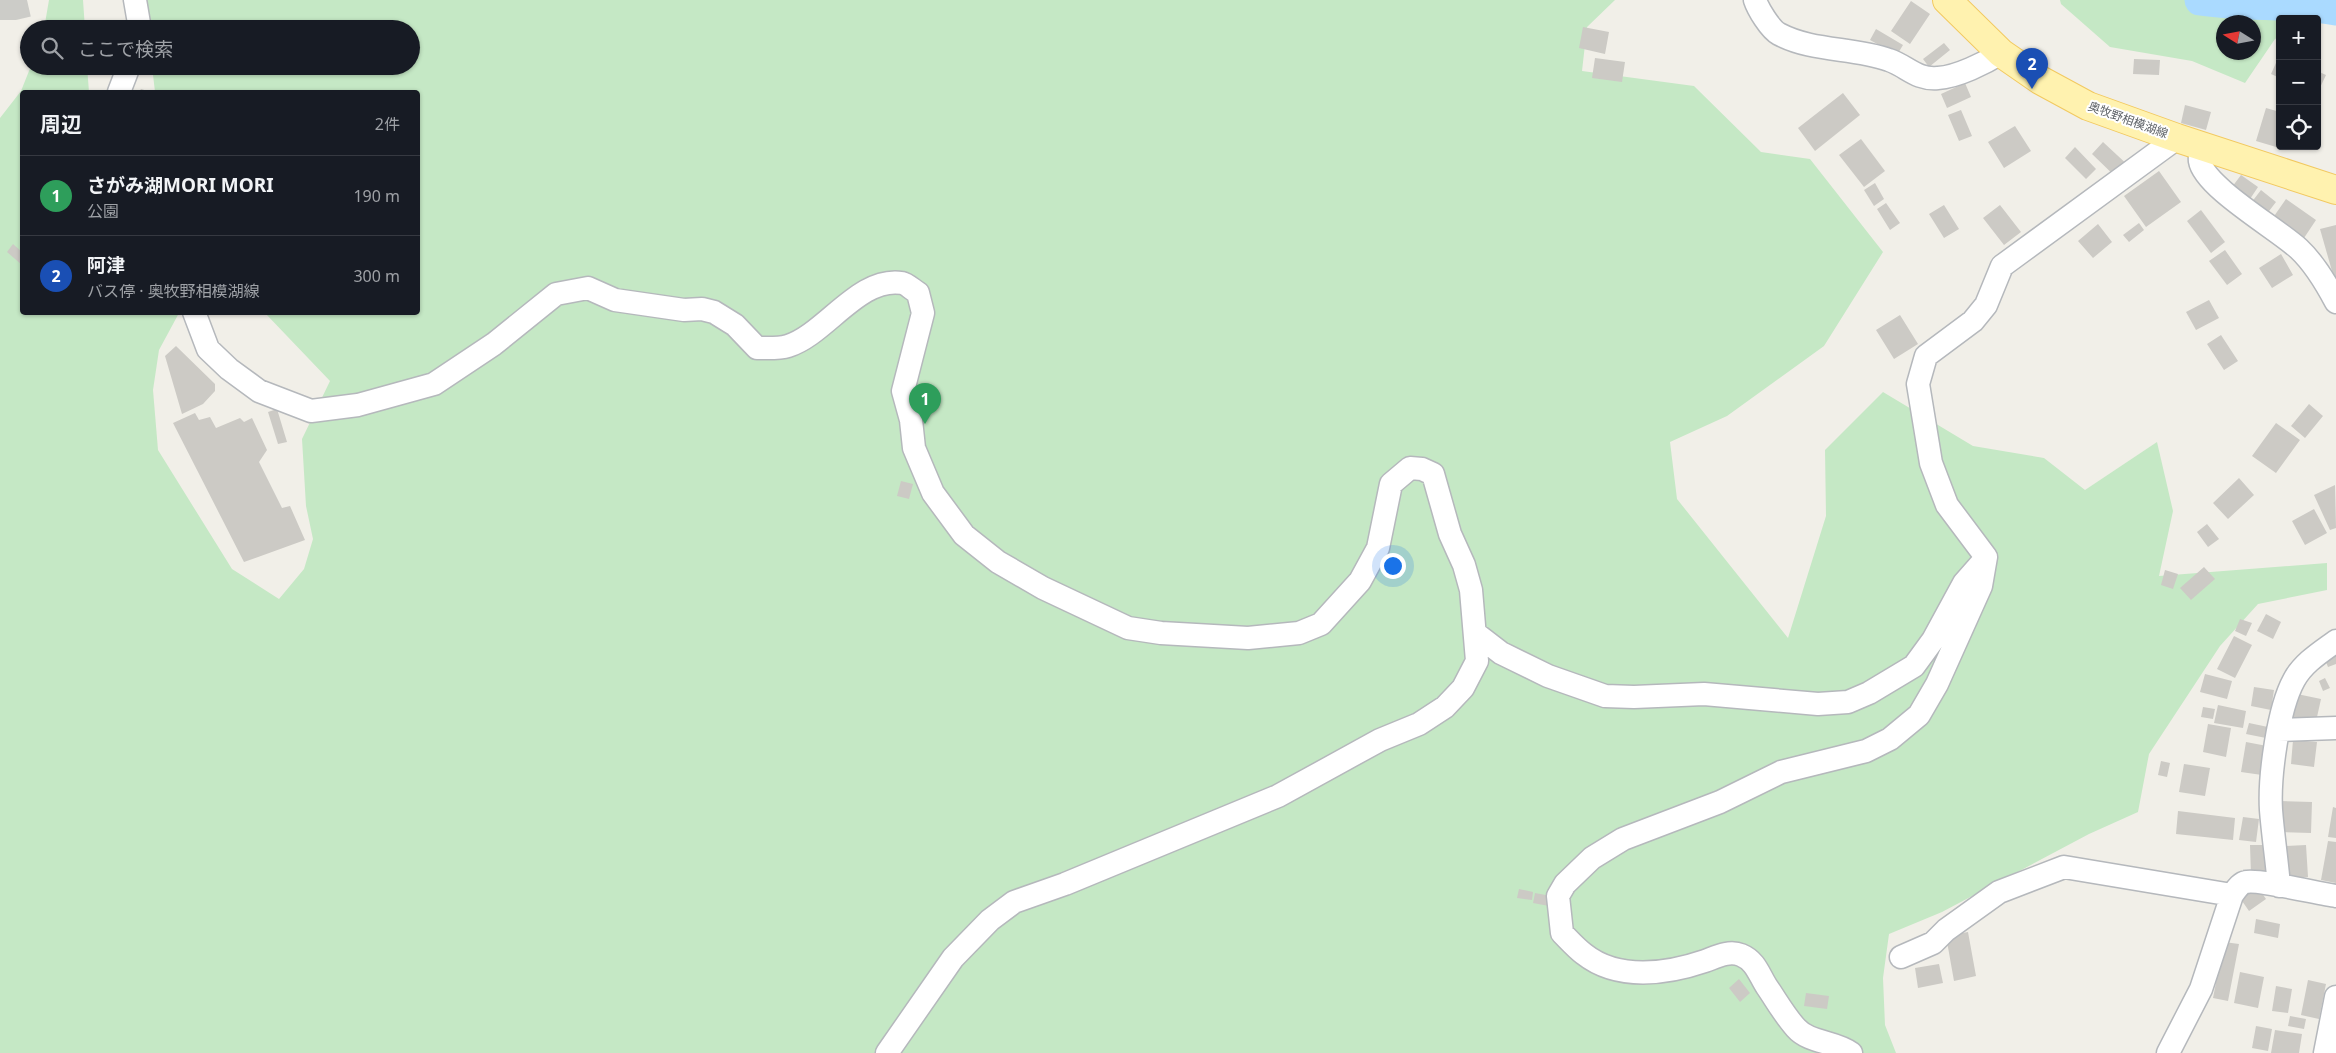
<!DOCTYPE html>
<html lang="ja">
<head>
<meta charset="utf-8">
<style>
  :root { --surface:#171b24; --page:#242831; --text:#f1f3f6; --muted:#9ea1a6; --line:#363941; --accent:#ea4335 }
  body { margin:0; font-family:"Noto Sans","Noto Sans JP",sans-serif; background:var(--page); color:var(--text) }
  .controls { position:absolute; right:15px; top:15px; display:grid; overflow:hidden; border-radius:5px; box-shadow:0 1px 4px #0004 }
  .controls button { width:45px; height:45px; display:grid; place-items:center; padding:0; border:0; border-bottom:1px solid var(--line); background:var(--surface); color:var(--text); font:25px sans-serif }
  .compass { position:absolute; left:2216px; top:15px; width:45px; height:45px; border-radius:50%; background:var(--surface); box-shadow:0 1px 4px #0004; rotate:281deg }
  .you { position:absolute; left:1392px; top:565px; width:18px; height:18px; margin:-12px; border:4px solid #fff; border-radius:50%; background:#1a73e8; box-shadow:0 0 0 8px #1a73e833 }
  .badge { display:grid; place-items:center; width:32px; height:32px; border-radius:50%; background:var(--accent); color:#fff; font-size:16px; font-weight:700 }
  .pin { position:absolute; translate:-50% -41px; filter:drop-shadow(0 1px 2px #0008) }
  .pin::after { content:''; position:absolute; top:26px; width:18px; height:15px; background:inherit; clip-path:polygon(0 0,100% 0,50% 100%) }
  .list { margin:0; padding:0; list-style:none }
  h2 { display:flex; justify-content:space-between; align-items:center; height:65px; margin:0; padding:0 20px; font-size:21px }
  h2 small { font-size:16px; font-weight:400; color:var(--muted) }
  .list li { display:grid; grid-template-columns:32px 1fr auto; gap:15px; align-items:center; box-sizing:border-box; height:80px; padding:0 20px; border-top:1px solid var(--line) }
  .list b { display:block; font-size:19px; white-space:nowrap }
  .list p { margin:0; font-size:16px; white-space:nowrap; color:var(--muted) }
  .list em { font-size:16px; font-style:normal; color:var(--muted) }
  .icon { flex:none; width:28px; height:28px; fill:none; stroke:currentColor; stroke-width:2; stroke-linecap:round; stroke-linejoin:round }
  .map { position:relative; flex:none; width:2336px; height:1053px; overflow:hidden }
  .search { position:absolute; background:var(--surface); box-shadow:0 1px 4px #0004; left:20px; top:20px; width:400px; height:55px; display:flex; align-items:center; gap:12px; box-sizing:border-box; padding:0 18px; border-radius:28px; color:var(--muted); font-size:19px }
  .panel { position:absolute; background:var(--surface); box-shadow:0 1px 4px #0004; left:20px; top:90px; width:400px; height:225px; border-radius:5px }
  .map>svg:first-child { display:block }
</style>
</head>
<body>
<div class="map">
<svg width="2336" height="1053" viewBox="0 0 2336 1053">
  <rect width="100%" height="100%" fill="#f1efe8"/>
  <path fill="#c5e8c5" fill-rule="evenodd" d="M49,0h34l2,29h-41z
    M144,0h1471l-28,27 -5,44 112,15 67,66 49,7 73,93 -59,94 -97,70 -57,26 7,57 111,139 38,-122 -1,-66 58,-58 90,54 71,12 41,32 72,-48 16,69 -14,65 168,-13v27l-69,14 -38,42 -71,108 -11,58 -49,22 -147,78 -53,22 -6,44 2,47 11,28h-1896v-935l21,-27 10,-25h56l2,26h-67v220l157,1 -20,37 -6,40 5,60 74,119 47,30 25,-30 9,-30 -7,-33 -4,-67 28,-58 -65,-68 153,-1v-220h-263l-3,-26h259v-37h-263z
    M2060,0h249l-5,19h-24v17l-5,3 -30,44 -53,-22 -82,-14 -49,-43zM2254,22v30h-30v-30z"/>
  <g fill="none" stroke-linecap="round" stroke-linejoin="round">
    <path stroke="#aadaff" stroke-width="31" d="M2200,0c45,7 91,2 136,10"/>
  </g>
  <path fill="#cccac5" d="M1911,1l19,13 -20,30 -19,-13z
    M1583,27l26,5 -4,22 -26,-6z
    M1876,29l27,16 -6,10 -27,-15z
    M1944,43l6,7 -21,17 -6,-8z
    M2280,54v24l-9,-4z
    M1595,58l30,4 -3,20 -30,-4z
    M2134,59l26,1 -1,15 -26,-1z
    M97,66h12l-1,3z
    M2317,71l9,4 -9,19z
    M1965,83l6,14 -24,11 -6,-14z
    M141,89l10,3h-12z
    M1843,93l17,22 -45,36 -17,-23z
    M2185,105l26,7 -5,18 -25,-7z
    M2266,108l14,4v34h4l-1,3 -27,-8z
    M1961,110l11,26 -13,5 -11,-26z
    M2015,126l16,25 -27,17 -16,-26z
    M1861,139l24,32 -21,16 -25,-32z
    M2103,142l28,26 -11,13 -28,-27z
    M2075,147l21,22 -10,10 -21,-21z
    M2159,171l22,31 -35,25 -22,-31z
    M2241,175l17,12 -8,12 -18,-12z
    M1875,183l9,16 -10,7 -10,-16z
    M2261,190l15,12 -10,13 -15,-12z
    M2286,199l30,21 -16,24 -30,-22z
    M1886,203l14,20 -10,7 -13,-21z
    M1944,205l15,24 -15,9 -15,-24z
    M2000,205l21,27 -17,13 -21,-27z
    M2201,210l24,32 -14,11 -24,-32z
    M2139,223l5,7 -15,12 -6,-7z
    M2098,224l14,18 -19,16 -15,-17z
    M2336,225v52l-2,1 -14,-49z
    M13,244l9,8v13l-15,-13z
    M2225,250l17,24 -15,11 -18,-24z
    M2281,254l12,21 -21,13 -13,-20z
    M2209,300l10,18 -23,12 -10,-18z
    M1900,315l18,29 -24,15 -18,-29z
    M2221,335l17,26 -14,9 -17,-26z
    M176,346l39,38v7l-12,13 -21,10 -17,-58z
    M2309,404l14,12 -18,22 -14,-12z
    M277,409l10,33 -9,2 -10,-32z
    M195,413l4,7 11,-3 6,11 24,-10 4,4 8,-4 15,32 -8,12 23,46 8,-2 15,34 -61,22 -71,-139z
    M2276,423l24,17 -24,33 -24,-17z
    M2239,478l15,17 -26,24 -15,-16z
    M901,481l12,3 -4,15 -12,-3z
    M2335,485l1,43 -6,2 -16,-35z
    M2314,509l13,24 -22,12 -13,-24z
    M2207,524l12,15 -11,8 -11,-15z
    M2204,567l11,12 -24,21 -11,-12z
    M2165,570l13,4 -5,15 -12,-4z
    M2266,614l15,8 -8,17 -16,-8z
    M2240,619l12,4 -6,13 -11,-5z
    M2234,636l18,9 -17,33 -18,-9z
    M2336,649v15l-8,3 -5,-13z
    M2205,674l27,7 -5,18 -27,-7z
    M2325,678l5,10 -7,3 -4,-10z
    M2254,687l20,3 -3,20 -20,-4z
    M2297,694l24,5 -6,27 -23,-5z
    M2218,705l28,6 -3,17 -29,-5z
    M2203,707l12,2 -2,10 -12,-2z
    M2249,723l19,4 -2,11 -20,-4z
    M2208,724l23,4 -5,29 -23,-5z
    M2293,740l24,2 -3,25 -23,-3z
    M2246,742l21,4 -5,29 -21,-3z
    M2161,761l9,2 -3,14 -9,-2z
    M2184,764l26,4 -5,28 -26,-4z
    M2280,801l32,1 -1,31 -31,-1z
    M2333,807l3,1v30l-8,-1z
    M2178,811l57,7 -2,22 -57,-6z
    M2243,817l16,2 -3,23 -17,-2z
    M2328,841l8,1v41l-15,-3z
    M2250,845h18l1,30h-18z
    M2306,845l2,32 -20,1 -2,-32z
    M2257,886l9,13 -17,12 -9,-13z
    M1519,889l14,3 -1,8 -15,-2z
    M1535,893l16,3 -2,10 -16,-3z
    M2256,919l24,5 -2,14 -24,-5z
    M1968,932l8,44 -22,5 -8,-45z
    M2224,942l15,2 -11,57 -15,-3z
    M1939,964l4,19 -25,5 -3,-20z
    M2240,972l24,5 -6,31 -24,-5z
    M1739,979l11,14 -10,9 -11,-14z
    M2308,980l18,4 -7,35 -18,-4z
    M2276,986l16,3 -4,24 -16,-2z
    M1806,993l23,3 -2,13 -23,-3z
    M2290,1016l16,3 -2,10 -16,-3z
    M2256,1026l16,3 -4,22 -16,-3z
    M2275,1030l27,4 -3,19h-28z"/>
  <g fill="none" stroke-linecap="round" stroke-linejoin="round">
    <path stroke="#ccccc8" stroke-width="28" stroke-dasharray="28 14" stroke-linecap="butt" d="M0,6h14l26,-6"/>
    <g stroke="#b5b8bc" stroke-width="25">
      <path id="minor" d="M135,0l5,29
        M1755,0c3,9 15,29 24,34 34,18 74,13 110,26 18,6 27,20 49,18 19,-1 47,-15 63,-25
        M119,92l10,-26
        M2202,146c-1,4 -3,11 -2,15 4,26 79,69 99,88 16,15 27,34 37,53
        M194,312l14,37 21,20 30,22 52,20 47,-6 76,-21 60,-40 62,-50 32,-6 27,12 69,10 18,-1 12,3 21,13 22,23c11,0 21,1 31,-2 38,-12 71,-70 114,-63 5,1 11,7 16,10l5,20 -20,78 8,29 3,28 19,45 31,42 34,27 45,26 85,40 33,5 87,5 51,-5 22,-9 39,-43 18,-33 13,-64 19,-16 12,1 11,5 17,60 14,31 7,25 6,71 -14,27 -18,19 -26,17 -39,16 -102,56 -213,88 -51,18 -24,18 -37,38 -66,95
        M1475,633l26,20 47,23 57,20 29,1 70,-3 114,10 30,-2 21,-9 45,-27 19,-26 31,-57 22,-25
        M2278,730l58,-2
        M2279,886c-2,-25 -6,-50 -8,-76 -2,-33 7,-101 23,-130 9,-17 27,-28 42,-39
        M1901,957l32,-14 13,-13 53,-38 65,-25 168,28
        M1851,1053c-16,-12 -42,-10 -55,-25 -11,-12 -20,-28 -29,-41 -8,-12 -11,-26 -26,-32 -12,-5 -25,2 -36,6 -38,13 -87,20 -121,-7 -8,-6 -15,-14 -22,-21l-4,-37 7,-12 27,-26 31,-19 97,-37 61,-30 85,-21 24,-12 29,-24 18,-31 44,-98 5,-29 -39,-52 -16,-42 -13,-79 8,-28 47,-35 13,-16 16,-39 175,-128
        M2168,1053l33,-64 31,-94c4,-5 8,-12 14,-13 12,-3 74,12 90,14
        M2325,1053l11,-56"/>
    </g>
    <g stroke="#f2c960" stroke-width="30">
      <path id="major" d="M1947,0l54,53 39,27 48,26 89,32 159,52"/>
    </g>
    <use href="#minor" stroke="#fff" stroke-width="22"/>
    <use href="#major" stroke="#fff2af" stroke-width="28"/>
  </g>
  <g text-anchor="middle" stroke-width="4" stroke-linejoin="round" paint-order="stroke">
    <g font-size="12" fill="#5f6368" stroke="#fff">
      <text transform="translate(2128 120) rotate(20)" y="4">奥牧野相模湖線</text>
    </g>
  </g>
</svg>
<div class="controls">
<button>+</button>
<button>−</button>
<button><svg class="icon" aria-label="locate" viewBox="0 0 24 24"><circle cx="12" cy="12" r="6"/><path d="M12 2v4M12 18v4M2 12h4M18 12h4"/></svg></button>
</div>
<svg class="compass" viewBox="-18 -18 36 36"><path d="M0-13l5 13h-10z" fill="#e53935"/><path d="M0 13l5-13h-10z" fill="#9ea1a6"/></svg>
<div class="you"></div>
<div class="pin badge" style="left:925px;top:424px;background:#2e9e5b">1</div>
<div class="pin badge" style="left:2032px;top:89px;background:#1a4fb4">2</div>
<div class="search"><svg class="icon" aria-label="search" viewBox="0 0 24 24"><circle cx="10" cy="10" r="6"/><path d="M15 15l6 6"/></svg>ここで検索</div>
<section class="panel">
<h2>周辺<small>2件</small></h2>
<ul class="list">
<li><span class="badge" style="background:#2e9e5b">1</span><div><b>さがみ湖MORI MORI</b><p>公園</p></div><em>190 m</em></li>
<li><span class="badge" style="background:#1a4fb4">2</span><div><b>阿津</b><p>バス停 · 奥牧野相模湖線</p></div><em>300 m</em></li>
</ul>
</section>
</div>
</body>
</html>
